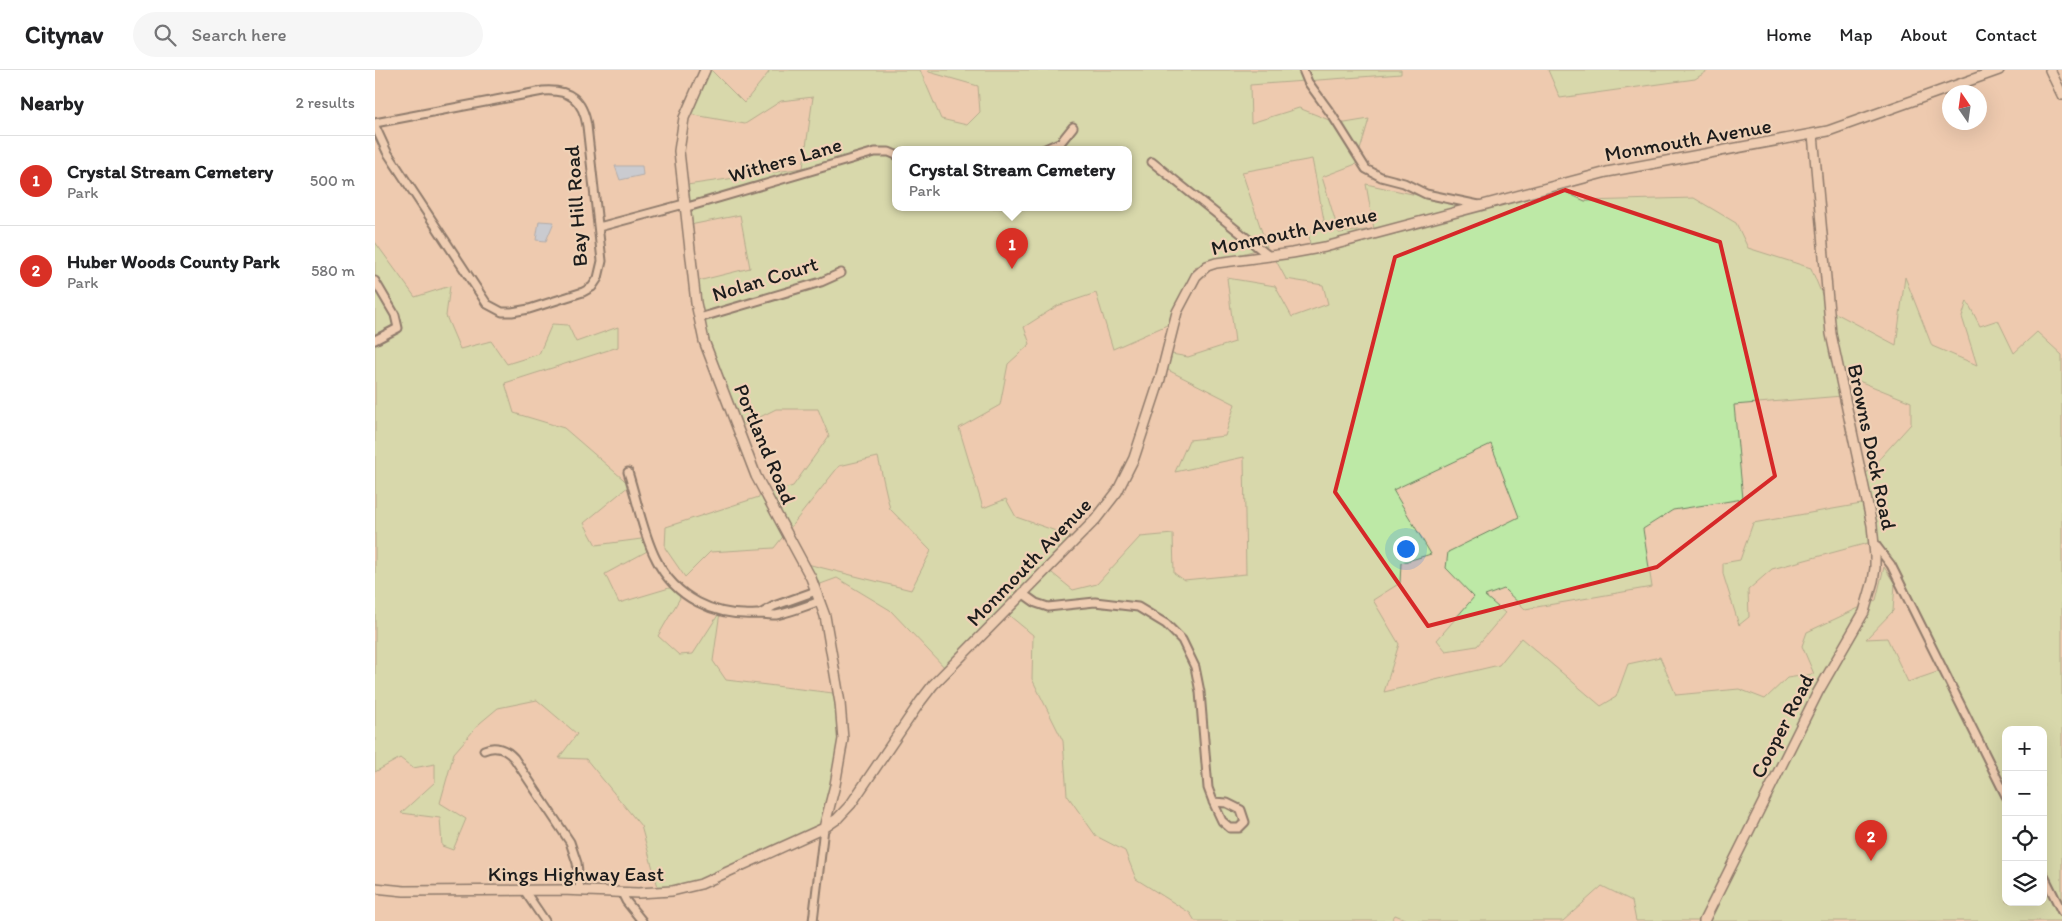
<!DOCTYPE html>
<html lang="en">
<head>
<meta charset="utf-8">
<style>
  :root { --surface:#fff; --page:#f6f6f6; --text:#202124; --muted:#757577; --line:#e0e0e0; --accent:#d93025 }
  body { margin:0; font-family:Itim,sans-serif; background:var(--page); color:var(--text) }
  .controls { position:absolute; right:15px; bottom:15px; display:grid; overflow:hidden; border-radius:10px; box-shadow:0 5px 20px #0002 }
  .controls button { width:45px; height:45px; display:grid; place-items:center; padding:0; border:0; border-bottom:1px solid var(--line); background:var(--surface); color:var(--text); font:25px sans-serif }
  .compass { position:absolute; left:1567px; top:15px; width:45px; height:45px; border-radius:50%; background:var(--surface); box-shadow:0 5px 20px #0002; rotate:347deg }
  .you { position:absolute; left:1030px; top:478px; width:18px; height:18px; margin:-12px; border:4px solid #fff; border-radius:50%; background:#1a73e8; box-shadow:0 0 0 8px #1a73e833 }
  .badge { display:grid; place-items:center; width:32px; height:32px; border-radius:50%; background:var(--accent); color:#fff; font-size:16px; font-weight:700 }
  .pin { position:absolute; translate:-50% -41px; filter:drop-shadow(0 1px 2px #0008) }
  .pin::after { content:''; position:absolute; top:26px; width:18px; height:15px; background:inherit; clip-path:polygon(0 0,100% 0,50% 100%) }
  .popup { position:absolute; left:517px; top:76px; width:240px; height:65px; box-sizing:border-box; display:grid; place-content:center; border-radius:10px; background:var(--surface); filter:drop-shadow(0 1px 4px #0005); font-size:16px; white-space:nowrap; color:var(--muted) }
  .popup b { font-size:19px; color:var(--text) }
  .popup::after { content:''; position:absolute; left:50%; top:100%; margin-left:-10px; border:10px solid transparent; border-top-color:var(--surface) }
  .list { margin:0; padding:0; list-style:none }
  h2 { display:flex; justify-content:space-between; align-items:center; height:65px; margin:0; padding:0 20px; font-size:21px }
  h2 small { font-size:16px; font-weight:400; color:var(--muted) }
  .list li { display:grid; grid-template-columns:32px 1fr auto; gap:15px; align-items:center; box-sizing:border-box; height:90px; padding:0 20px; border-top:1px solid var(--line) }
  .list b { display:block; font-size:19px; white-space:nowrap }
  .list p { margin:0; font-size:16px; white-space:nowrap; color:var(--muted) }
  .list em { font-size:16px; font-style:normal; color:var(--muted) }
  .icon { flex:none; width:28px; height:28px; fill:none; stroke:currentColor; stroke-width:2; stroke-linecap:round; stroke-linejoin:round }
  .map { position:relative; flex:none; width:1687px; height:851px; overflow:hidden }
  header { display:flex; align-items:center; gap:30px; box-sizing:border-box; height:70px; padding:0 25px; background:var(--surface); border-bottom:1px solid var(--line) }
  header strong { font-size:24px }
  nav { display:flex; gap:28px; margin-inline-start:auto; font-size:18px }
  .search { width:350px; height:45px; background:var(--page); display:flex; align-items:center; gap:12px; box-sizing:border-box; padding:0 18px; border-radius:28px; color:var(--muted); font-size:19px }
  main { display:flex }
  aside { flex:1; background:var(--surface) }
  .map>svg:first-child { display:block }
</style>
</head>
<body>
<header>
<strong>Citynav</strong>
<div class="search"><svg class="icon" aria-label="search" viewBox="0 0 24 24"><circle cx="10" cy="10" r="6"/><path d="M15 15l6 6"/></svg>Search here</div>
<nav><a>Home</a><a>Map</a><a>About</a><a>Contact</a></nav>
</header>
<main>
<aside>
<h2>Nearby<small>2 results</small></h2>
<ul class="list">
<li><span class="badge">1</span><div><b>Crystal Stream Cemetery</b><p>Park</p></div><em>500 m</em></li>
<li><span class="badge">2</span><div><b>Huber Woods County Park</b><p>Park</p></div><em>580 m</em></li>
</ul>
</aside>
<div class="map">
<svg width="1687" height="851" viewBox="0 0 1687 851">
  <rect width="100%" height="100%" fill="#eecbaf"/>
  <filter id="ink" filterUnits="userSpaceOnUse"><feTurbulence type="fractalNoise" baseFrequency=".02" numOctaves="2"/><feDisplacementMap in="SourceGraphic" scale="10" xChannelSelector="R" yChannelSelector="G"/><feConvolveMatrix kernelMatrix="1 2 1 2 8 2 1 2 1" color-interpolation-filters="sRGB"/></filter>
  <g filter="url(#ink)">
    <path fill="#bde9a6" stroke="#6c8261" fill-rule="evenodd" d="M330,0h6l33,33 25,-31 -1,-2h152l21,49 26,6 13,-13 -2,-26 -49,-14 -1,-2h473v4l-151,11 1,38 48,-15 40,16 30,-5 -13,45 -34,13 17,56 35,-4 -8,-45 106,23 78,-22 35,16 109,-3 42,25 12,25 63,20 17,41 68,36 9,-68 27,69 45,19 -15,-48 5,-16 13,25 18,-6 16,33 23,-21 25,23v566h-426l-4,-20 -30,-15 -39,35h-153l-15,-6 -4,6h-196l-5,-8 -54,-34 -11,-28 -29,-15 -29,-41 -4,-54 -31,-62 1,-44 -28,-23 -58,58 -57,-60 -53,-32 -22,8 -12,-23 108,27 20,-39 -41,-42 -12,-52 -39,9 -65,82 -64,4 -25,25 -20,-29 1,-21 127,-41 36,-50 -11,-27h-42l-38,19 -39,-102 -5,-44 56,-14 -10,-53 -55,11 -5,-40 123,-18 10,-71 -32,4 -36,23 -62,-11zM521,80h232v58h-232zM937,89l12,61 -15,14 1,14 -37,7 13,24 37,6 5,19 -36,13 -17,-31 -48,-8 8,64 -47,15 -22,-4 -4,14 73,37 -10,32 -36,4 -14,32 69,-15 2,117 -62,6 -10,-7 -1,-39 -33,3 -43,47 -24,6 -26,-21 29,-31 -60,-21 -10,-18 -23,9 -24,-80 41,-23 8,-41 22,-20 -6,-17 33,-21 39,-13 17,56 63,-28 18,-54 73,-20 -25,-75zM1464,303l72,29v22l-48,53 4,26 -114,20 -13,37 -17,3v11l16,51 10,-8 -1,-27 24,-21 107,-29 67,129 -38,13 -21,-44 -21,1 27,-28 2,-27 -11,-17 -8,33 -69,32 -5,14 12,28 -27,4 -22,21 -26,-10 -63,6 -16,-38 -32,7 -12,33 -15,9 -80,-68 -22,27 -115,27 15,-48 -26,-44 27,-17 1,-20 30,-9 -38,-64 98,-46 28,73 -71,35 -2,16 28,29 -37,43 9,11 31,-5 28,-33 -20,-17 19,-7 21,20 127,-22 -9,-58 30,-19 70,-11 -9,-94 108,-9zM1631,660h37v172h-37z
      M1173,0h161l-14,9 -135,19z
      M0,172l40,55 35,-11 -4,30 14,33 31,-8 16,23 32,-10 13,-30 16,1 8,17 42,-15v20l-113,36 9,30 50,15 66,57 -46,38 12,22 53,-7 2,11 -46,25 14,29 57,-17 4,12 -22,38 21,19 14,-1 27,-42 -7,49 13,19 115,14 3,52 -21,80 -115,55 -48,13 -19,-68 -55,-67 -27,-1 18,-24 -40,-34 -39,8 -18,15 -26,30 -14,50 26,16 -13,31 -11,-4 -2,-28 -39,-5 34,-31v-18l-22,4 -13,-10 -25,14z"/>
    <path fill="#9dccf9" stroke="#6986a1" d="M240,96h27l1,9 -23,5z
      M164,151l15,1 -8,19 -10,-1z"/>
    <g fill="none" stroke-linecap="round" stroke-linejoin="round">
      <g stroke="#1c1c1c" stroke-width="11">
        <path id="minor" d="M928,0l5,12 24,33 34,54 15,8 23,6 22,11 53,11
          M0,53l168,-32c27,-2 40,9 44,35l15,135 -4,17 -6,9 -9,5 -54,17 -17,3h-10l-15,-8 -100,-152 -12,-26
          M668,80l18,-8 12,-15
          M777,92l117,94
          M309,138l191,-56h14l7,3
          M224,157l85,-23
          M0,211l20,34 3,13 -23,12
          M324,248l122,-36 20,-9
          M253,402c9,28 15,62 28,87 19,39 59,58 101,55 6,0 13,1 19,1 15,-3 30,-9 44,-14
          M1499,473l17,22 115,231
          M647,523l14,10 12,4 47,-5 43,5 28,17 16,16 13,27 5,25 8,96 6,16 8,17 8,7h9l6,-6 -4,-12 -14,-7 -14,-1
          M385,544l14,-8 42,-15
          M109,680c11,-5 22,-1 30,8l56,84 7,21 3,27
          M1668,804l19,38
          M149,820l21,31
          M247,823l4,8 16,20
          M438,851l11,-93"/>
      </g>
      <g stroke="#1c1c1c" stroke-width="12">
        <path id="tertiary" d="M330,0l-21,48 -5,33 17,152 8,38 52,135 55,102 14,38 15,87 3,36 -8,46 -11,43
          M1675,0l12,25
          M0,818l29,3 157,-1 77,3 34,-2 29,-7 123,-56 13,-9 14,-15 69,-102 13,-17 163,-166 21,-27 17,-34 26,-79 17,-67 19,-36 11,-10 9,-3 76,-10 33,-6 282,-75 221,-41 171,-61
          M1329,851l114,-229 46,-80 9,-31 2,-13v-12l-3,-31 -41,-191 -18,-200"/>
      </g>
      <use href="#minor" stroke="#efd1b6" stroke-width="7"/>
      <use href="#tertiary" stroke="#efd1b6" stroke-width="9"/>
    </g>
  </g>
  <path d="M0 0H1687V851H0ZM1190,120l155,52 55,234 -118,91 -229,59 -93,-134 60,-235z" fill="#eecbaf" fill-opacity=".55" fill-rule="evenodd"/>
  <path fill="none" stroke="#d62828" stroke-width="4" stroke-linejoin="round" d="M1190,120l155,52 55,234 -118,91 -229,59 -93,-134 60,-235z"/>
  <g text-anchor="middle" stroke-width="4.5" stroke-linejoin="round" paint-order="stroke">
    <g font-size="21" fill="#1c1c1c" stroke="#efd1b6">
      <text transform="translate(1313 70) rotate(-10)" y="7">Monmouth Avenue</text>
      <text transform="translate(410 90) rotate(-16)" y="7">Withers Lane</text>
      <text transform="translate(201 136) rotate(-94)" y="7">Bay Hill Road</text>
      <text transform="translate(919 161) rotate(-12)" y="7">Monmouth Avenue</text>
      <text transform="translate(390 209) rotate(-17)" y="7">Nolan Court</text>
      <text transform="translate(390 374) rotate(67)" y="7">Portland Road</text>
      <text transform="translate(1497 377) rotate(78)" y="7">Browns Dock Road</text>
      <text transform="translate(654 492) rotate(-46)" y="7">Monmouth Avenue</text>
      <text transform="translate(1407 656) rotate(-63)" y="7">Cooper Road</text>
      <text x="201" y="811">Kings Highway East</text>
    </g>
  </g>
</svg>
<div class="controls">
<button>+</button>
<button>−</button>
<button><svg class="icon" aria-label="locate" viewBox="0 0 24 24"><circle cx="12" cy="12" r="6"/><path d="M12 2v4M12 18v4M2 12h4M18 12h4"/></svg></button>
<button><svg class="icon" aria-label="layers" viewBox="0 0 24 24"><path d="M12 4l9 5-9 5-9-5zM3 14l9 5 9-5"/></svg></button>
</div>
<svg class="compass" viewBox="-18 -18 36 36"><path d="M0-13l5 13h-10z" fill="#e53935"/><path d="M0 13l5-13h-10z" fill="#757577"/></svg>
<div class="you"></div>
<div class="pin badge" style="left:637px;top:199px">1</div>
<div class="popup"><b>Crystal Stream Cemetery</b>Park</div>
<div class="pin badge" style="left:1496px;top:791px">2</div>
</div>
</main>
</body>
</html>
